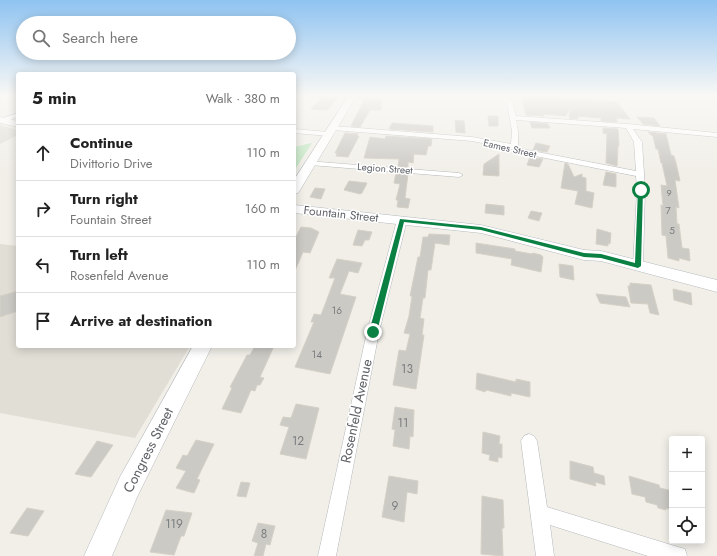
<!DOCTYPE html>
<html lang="en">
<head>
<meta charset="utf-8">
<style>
  :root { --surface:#fff; --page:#f6f6f6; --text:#222; --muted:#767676; --line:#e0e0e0 }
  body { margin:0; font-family:Jost,sans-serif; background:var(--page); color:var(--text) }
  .controls { position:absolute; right:12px; bottom:12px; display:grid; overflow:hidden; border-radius:4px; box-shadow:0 2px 10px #0003 }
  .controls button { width:36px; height:36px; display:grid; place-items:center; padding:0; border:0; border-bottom:1px solid var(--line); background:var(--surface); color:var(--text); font:20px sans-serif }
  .stop { position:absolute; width:12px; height:12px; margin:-9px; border:3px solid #0b8043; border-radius:50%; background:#fff }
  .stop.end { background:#0b8043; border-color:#fff; box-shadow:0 1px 4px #0008 }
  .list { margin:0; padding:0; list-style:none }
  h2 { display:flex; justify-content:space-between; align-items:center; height:52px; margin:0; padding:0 16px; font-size:17px }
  h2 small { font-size:13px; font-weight:400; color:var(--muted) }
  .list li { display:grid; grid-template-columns:26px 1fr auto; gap:12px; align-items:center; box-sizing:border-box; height:56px; padding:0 16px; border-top:1px solid var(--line) }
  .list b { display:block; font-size:15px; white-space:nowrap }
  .list p { margin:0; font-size:13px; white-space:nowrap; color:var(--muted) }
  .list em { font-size:13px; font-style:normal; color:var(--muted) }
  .icon { flex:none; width:22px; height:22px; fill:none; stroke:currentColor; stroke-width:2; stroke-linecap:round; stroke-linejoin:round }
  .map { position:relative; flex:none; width:717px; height:556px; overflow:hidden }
  .search { position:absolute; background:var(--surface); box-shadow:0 2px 10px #0003; left:16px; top:16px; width:280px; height:44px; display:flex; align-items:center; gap:10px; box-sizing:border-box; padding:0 14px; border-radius:22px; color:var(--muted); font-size:15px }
  .panel { position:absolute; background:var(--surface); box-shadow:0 2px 10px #0003; left:16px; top:72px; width:280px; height:276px; border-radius:4px }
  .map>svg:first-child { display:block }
</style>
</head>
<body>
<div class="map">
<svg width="717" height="556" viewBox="0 0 717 556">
  <rect width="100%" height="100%" fill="#f1efe8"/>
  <path fill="#e1ded6" d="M0,125l18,5v5l-18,9z
    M0,244l18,2v100h172l-55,92 -135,-25z"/>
  <path fill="#c5e8c5" d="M312,143l-18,28v-24z"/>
  <path fill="#cccac5" stroke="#d6d1c6" d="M324,95l14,2 -11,13 -16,-1z
    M521,95l51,4v-2l1,2 44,3 13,17 -14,-1 1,4 -16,-1v-3l-23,-2v3l-9,-1 2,-13 -5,11 -23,-2 1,2 -18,-1z
    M365,98l17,1 -1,11h-11l-10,17 -9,-1z
    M488,116h10v10h-9z
    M637,117l17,1 6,8 -17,-2z
    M455,120l9,1 1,12 -9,-1z
    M530,122l18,2 2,4h-18z
    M392,123l41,3v6l-44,-3z
    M603,128l15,1 1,17h-1l-1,20 -11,-3 1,-29 -4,-1z
    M648,132l18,2 5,21 3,1 2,7 4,18 -5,-1 4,28 -3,-1 1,17h2l3,24 7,1 1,12 -11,-3v3l-11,-3 -2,-22 -4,-1 -1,-30 2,1 -2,-21 6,1 -5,-23h-1l-3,-14h-2l-3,-13 -2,-1z
    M345,133l13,1 -1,2h2l-11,21 -12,-1 1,-3h-2z
    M386,136l46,3 -1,7h-3l-2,9 -12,-1 -1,9 -5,-1v5h-10l1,-8 -35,-1 6,-21 15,2z
    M536,143l14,3 -3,6 -14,-2z
    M499,154v22l-16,-1 1,-11z
    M530,157l13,2 -4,8 -12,-2z
    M565,163l3,1 6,13 8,-3v3l4,1v13l8,2 -2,15 -17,-4 3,-13 -17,-3z
    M606,172l10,2v13l-13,-2z
    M396,173l12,1 -3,24 5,1 -2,9 -11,-1 1,-7h-2l4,-16 -6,-1z
    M349,181l18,2 -5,10 -2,1 -16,-4z
    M315,188l10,1 -4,10 -11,-2z
    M486,204l18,2v9l-19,-2z
    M531,211l11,2 -3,8 -11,-3z
    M301,227l10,1 8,4 -9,21 -7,-1 -9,21v-32z
    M597,229l14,4 -1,11 -2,-1v3l-12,-2z
    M358,230l14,2 -3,8h-4l-3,6 -9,-1z
    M429,234l21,1 -1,10 -14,-2 -4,27h-3l-3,28h-2l-3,20 4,1 -2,16h2l-8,54 -23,-4 6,-35 7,1 4,-17 -6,-1 5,-17 3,-20h-2l8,-39h2l3,-20h5z
    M476,243l39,6v2l17,3 1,-1 8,2 2,2 -2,15 -30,-7 1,-6 -36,-6z
    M337,259l25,4 -4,10 -9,-2 -9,23 16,3 -26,77 -35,-7 19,-45h-3l3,-8 7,1 14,-37h-6z
    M559,264l14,2 1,14 -14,-3z
    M630,283l21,2 8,30 -9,-2 -2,-9 -17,-1 -3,-17h2z
    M673,289l18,4 1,12 -18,-5z
    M18,291v20l-18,6v-21z
    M596,294l30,3 4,10 -30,-4z
    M255,346h19l-14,31 4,1 -4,7h-3l-2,6 -4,-1 -10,23 -19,-4 10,-21 -2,-1 7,-13 10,-19h3z
    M477,373l39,9v-3l14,3v15l-19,-4v3l-25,-6 -1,2 -9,-3z
    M296,404l23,4 -13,51 -26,-5 9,-27 -9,-2 3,-8 8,1z
    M395,407l19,3 -1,27 -3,-1 -1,13 -16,-3 2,-16 -3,-1z
    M483,432l17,4 -1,8h3v14l-4,-1v5l-9,-2 1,-5 -8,-2z
    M196,440l18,4 -17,35 3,1 -6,13 -18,-5 10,-17 -10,-3 7,-13 4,1z
    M97,441l16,4 -22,32 -16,-3z
    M570,461l23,6 1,6 10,3 1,9 -10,-3 1,4 -26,-7z
    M389,476l29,5 -1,13 -10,-2 -3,30 -22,-5z
    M629,476l30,9 1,3 12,3v19l-6,-2v2l-8,-2 -1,-3 -11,-3 -1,-5 -13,-3z
    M241,482l9,1 -4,14 -9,-1z
    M482,496l21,4 1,28h-2l1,28 -22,-2z
    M27,508l17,3 -16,25 -18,-3z
    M166,510l26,3 -8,23h-3l-7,19 -24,-3z
    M258,523l17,3 -5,19 -4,-1 -3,12h-9l4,-13 -6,-2z"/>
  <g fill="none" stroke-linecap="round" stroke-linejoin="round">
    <g stroke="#b5b8bc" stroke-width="1">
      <path id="street" d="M497,95h7l8,6 4,15 112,8 89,9v4l-84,-8 9,13 3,48 -2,76 -1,2h-8l-1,-2 4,-76 -1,-14 -116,-23 -8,-4 -40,-8 -139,-11 -3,-2 3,-2 139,11 39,7 1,-13 -5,-28zM516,120l110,8 8,14 2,29 -114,-22 -4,-3v-15z
        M712,95h5v5l-2,-1z
        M18,113v4l-18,6v-4z
        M294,129l35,3 4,2 -4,2 -35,-3z
        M307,161l152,12 4,2 -4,2 -149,-12h-3z
        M402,217l5,3 -28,112 -43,224h-18l49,-224 30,-112z
        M529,434l5,2 3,5 10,66 131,40 7,2 2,7h-39l-98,-31 4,31h-18l-15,-115 3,-5z"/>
    </g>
    <g stroke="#b6babf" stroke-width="1">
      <path id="secondary" d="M349,95h8l-57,95 -2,3 -4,1v-14z
        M0,117l18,4v6l-18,-4z
        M294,205l187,20 103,25 17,1 116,29v12l-116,-31 -17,-1 -103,-27 -187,-20z
        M193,346h19l-74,149 -26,61h-28l36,-79z"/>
    </g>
    <use href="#street" fill="#fff" fill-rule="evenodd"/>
    <use href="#secondary" fill="#fff" fill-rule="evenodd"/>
  </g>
  <linearGradient id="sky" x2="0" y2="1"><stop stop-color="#8fc3f1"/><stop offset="0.55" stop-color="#f9f8f5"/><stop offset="1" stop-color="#f9f8f5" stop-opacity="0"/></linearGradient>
  <rect width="717" height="173" fill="url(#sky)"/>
  <path fill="#0b8043" d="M641,188l2,2 -2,76 -3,2 -37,-10 -17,-1 -103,-27 -77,-8 -27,110 -4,3 -4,-3 31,-113 81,8 103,26 17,1 34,9 3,-73z"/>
  <g text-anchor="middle" stroke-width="3" stroke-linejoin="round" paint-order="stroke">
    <g font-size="9" fill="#7a7d7f">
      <text x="669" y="196">9</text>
    </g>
    <g font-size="10" fill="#5f6368" stroke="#fff">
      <text transform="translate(510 148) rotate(13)" y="4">Eames Street</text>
      <text transform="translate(385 168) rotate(4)" y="4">Legion Street</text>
    </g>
    <g font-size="10" fill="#7a7d7f">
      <text x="668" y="214">7</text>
      <text x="672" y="234">5</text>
      <text x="337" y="314">16</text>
      <text x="317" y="358">14</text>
    </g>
    <g font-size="12" fill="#5f6368" stroke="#fff">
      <text transform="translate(341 214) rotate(6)" y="4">Fountain Street</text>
    </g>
    <g font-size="12" fill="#7a7d7f">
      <text x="407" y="373">13</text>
      <text x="403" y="427">11</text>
      <text x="298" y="445">12</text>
      <text x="395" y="510">9</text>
      <text x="174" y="528">119</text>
      <text x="264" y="538">8</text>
    </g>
    <g font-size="14" fill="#5f6368" stroke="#fff">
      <text transform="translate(356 411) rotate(-78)" y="5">Rosenfeld Avenue</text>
      <text transform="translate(148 450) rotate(-63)" y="5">Congress Street</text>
    </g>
  </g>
</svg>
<div class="controls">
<button>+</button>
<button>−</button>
<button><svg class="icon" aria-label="locate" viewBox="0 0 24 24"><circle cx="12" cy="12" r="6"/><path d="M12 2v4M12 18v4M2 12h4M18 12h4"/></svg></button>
</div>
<div class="stop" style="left:641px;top:190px"></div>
<div class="stop end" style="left:373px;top:332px"></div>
<div class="search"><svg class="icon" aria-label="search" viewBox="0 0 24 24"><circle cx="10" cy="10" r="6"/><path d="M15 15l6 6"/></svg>Search here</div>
<section class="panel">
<h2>5 min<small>Walk · 380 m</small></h2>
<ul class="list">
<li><svg class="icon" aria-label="ahead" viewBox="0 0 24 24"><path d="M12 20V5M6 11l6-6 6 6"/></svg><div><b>Continue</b><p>Divittorio Drive</p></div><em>110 m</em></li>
<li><svg class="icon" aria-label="right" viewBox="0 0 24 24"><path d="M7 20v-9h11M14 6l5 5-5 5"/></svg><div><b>Turn right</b><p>Fountain Street</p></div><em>160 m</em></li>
<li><svg class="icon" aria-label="left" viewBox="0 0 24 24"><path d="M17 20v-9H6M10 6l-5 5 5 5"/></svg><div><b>Turn left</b><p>Rosenfeld Avenue</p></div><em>110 m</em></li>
<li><svg class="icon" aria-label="arrive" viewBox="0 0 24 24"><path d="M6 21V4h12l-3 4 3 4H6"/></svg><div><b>Arrive at destination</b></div></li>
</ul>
</section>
</div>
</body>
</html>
